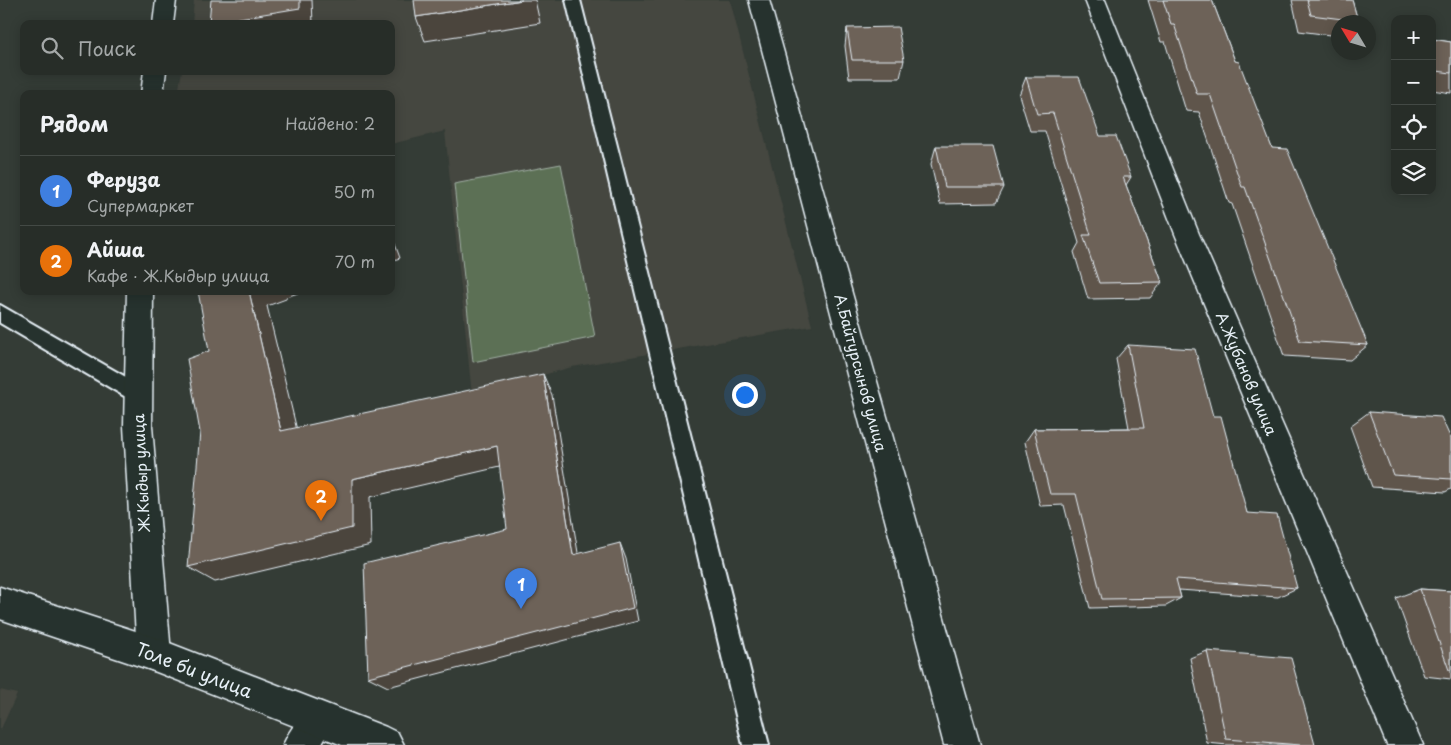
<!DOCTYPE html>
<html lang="ru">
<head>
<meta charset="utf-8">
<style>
  :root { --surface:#272d28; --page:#333934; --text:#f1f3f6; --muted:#a4a8a8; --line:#434945; --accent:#ff9aa2 }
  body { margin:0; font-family:"Playpen Sans",sans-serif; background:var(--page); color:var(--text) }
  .controls { position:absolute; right:15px; top:15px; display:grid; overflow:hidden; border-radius:10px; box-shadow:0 2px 12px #0003 }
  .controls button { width:45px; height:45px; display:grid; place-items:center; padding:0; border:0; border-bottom:1px solid var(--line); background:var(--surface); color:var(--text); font:25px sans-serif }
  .compass { position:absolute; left:1331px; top:15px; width:45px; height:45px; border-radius:50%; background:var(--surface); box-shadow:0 2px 12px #0003; rotate:308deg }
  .you { position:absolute; left:744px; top:394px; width:18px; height:18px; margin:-12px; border:4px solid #fff; border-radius:50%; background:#1a73e8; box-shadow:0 0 0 8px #1a73e833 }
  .badge { display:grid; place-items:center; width:32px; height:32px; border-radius:50%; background:var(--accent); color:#fff; font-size:16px; font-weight:700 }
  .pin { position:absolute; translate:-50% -41px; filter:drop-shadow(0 1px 2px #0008) }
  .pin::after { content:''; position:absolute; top:26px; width:18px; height:15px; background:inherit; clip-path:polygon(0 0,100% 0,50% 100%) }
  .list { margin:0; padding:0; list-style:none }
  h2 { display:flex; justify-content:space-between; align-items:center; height:65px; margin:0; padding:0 20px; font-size:21px }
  h2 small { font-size:16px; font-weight:400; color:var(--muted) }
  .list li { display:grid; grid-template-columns:32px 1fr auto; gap:15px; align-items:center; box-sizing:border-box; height:70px; padding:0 20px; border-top:1px solid var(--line) }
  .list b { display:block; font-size:19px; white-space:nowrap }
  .list p { margin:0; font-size:16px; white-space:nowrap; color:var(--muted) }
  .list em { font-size:16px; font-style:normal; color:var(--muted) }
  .icon { flex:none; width:28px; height:28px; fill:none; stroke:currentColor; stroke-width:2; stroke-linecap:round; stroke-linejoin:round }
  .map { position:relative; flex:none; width:1451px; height:745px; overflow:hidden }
  .search { position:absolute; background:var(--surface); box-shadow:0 2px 12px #0003; left:20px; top:20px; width:375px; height:55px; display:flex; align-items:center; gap:12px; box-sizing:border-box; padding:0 18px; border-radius:10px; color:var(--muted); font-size:19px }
  .panel { position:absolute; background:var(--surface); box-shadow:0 2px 12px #0003; left:20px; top:90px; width:375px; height:205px; border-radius:10px }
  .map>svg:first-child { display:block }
</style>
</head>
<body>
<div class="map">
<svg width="1451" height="745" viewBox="0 0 1451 745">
  <rect width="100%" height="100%" fill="#343c36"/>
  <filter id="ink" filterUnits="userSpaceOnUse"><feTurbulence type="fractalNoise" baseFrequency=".02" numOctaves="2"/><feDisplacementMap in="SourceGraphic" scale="10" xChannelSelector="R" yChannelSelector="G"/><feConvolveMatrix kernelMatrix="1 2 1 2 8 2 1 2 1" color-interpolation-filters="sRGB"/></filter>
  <g filter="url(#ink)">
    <path fill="#454740" d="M194,0h536l82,326 -240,41 -100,28 -27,-264 -54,13v-50h-213l4,-23h209v-47h-199z
      M0,690l17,4 -17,37z"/>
    <path fill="#5c7054" stroke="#a2b0a6" d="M561,164l34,173 -122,25 -19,-178z"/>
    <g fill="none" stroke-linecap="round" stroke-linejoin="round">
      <g stroke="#e8f1f8" stroke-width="4">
        <path id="lane" d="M566,0h14l189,745h-26z
          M0,305l145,83 3,6 -3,6 -7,3 -7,-3 -131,-77z"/>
      </g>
      <g stroke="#e8f1f8" stroke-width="3">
        <path id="street" d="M156,0h20l-3,24h-20z
          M749,0h20l211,745h-36z
          M1085,0h20l94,234 224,511h-36l-212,-511z
          M144,71h22l-3,23h-22z
          M127,291h26l-1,135 19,228 -5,12 -12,5 -12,-5 -5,-12 -13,-228z
          M318,702l12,5 5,12 -14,26h-38l6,-12 17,-26z"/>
      </g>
      <g stroke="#e8f1f8" stroke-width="3">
        <path id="secondary" d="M0,587l154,50 232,90 12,6 6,12h-62l-188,-74 -154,-52z"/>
      </g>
      <use href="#lane" fill="#26332d" fill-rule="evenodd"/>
      <use href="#street" fill="#26332d" fill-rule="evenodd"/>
      <use href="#secondary" fill="#26332d" fill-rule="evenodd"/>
    </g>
    <path fill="#5e544c" stroke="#e8f1f8" d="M1148,0h64l23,61 37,87 96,197 -18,15 -66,-4 -52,-152 -3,-1 -30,-91 -13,-1 -21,-69h-4z
      M1292,0h60l6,21 -1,1h-19v14l-39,-5z
      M847,28l57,32 -4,18h-51l-4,-32z
      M1432,39l19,3v51l-19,-3z
      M1026,77l74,59 31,41 -5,8 36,97 -12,16 -62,1 -14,-47 5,-9 -34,-112h-15l-11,-36z
      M936,146l68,41 -8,16 -56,1 -9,-40z
      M1128,345l85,71 34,97 50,75 -19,9 -99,-7 2,8 -15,8 -76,2 -26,-103 -24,1 -15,-64 9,-13 95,-1 -13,-69z
      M1369,412l82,27v50l-6,3 -73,-5 -22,-61z
      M1420,589l31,2v88l-27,-3 -28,-78z
      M1207,651l108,94h-87l-21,-2 -17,-85z"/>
    <path fill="#4c453e" stroke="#e8f1f8" d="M300,0h12l1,24 -104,-1z
      M522,0h13l5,23 -115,18 -9,-24z
      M391,233l9,25 -9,3z
      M249,291h55l-18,6v2l-19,7 35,145 -21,-20z
      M543,374l9,21 29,176 -8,-16z
      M497,446l11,19 -138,32 1,48 -156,37 -27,-15 164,-88z
      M620,543l6,16 12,62 -250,66 -20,-10z"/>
    <path fill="#6d6258" stroke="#e8f1f8" d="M211,0h89v8l-91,15z
      M414,0h108l-106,17z
      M1163,0h49l23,61 4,1 33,86 15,1 81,196 -68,-4 -55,-154h-3l-32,-93h-13l-23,-70h-3z
      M1307,0h45l6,21 -47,-6z
      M898,27l6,33h-52l-5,-32z
      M1432,39l19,3v31l-14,-2 -5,-12z
      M1026,77h53l21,59h16l15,41h-8l39,105 -63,1 -16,-48h8l-38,-122 -16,1z
      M936,146h57l11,41h-59z
      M198,291h51l32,140 262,-57 30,181 47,-12 13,65 -265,69 -4,-114 143,-34 -10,-83 -145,33v49l-164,39 12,-135 -13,-73 22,-8z
      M1128,345l67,4 18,67h8l26,97 30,2 20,73 -121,-9 5,19 -79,1 -26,-105h-26l-16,-65 110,-1z
      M1369,412l72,5 10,22v40l-58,-4z
      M1420,589l31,2v79h-2z
      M1207,651l84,7 24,87h-15l-74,-6z"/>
  </g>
  <g text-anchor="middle" stroke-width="4" stroke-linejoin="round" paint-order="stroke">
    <g font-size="15" fill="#e8f1f8" stroke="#26332d">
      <text transform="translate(860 373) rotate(75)" y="5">А.Байтурсынов улица</text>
      <text transform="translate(1246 374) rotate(67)" y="5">А.Жубанов улица</text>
      <text transform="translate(142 473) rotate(-93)" y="5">Ж.Кыдыр улица</text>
    </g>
    <g font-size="18" fill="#e8f1f8" stroke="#26332d">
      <text transform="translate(194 671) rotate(21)" y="6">Толе би улица</text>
    </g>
  </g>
</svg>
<div class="controls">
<button>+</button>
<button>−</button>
<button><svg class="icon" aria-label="locate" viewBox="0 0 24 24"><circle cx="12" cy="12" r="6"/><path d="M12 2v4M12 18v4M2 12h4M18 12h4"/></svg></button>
<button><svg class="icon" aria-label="layers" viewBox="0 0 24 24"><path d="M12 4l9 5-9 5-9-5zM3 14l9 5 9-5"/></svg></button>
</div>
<svg class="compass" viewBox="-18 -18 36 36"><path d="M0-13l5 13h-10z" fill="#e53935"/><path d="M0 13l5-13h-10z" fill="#a4a8a8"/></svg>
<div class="you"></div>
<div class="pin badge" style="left:521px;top:609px;background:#3f7fe0">1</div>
<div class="pin badge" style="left:321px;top:521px;background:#e8710a">2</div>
<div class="search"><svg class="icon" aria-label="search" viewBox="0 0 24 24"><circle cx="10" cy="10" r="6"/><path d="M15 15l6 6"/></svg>Поиск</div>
<section class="panel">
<h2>Рядом<small>Найдено: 2</small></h2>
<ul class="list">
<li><span class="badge" style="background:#3f7fe0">1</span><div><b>Феруза</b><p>Супермаркет</p></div><em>50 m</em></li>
<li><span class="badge" style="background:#e8710a">2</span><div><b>Айша</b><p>Кафе · Ж.Кыдыр улица</p></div><em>70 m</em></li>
</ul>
</section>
</div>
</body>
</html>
